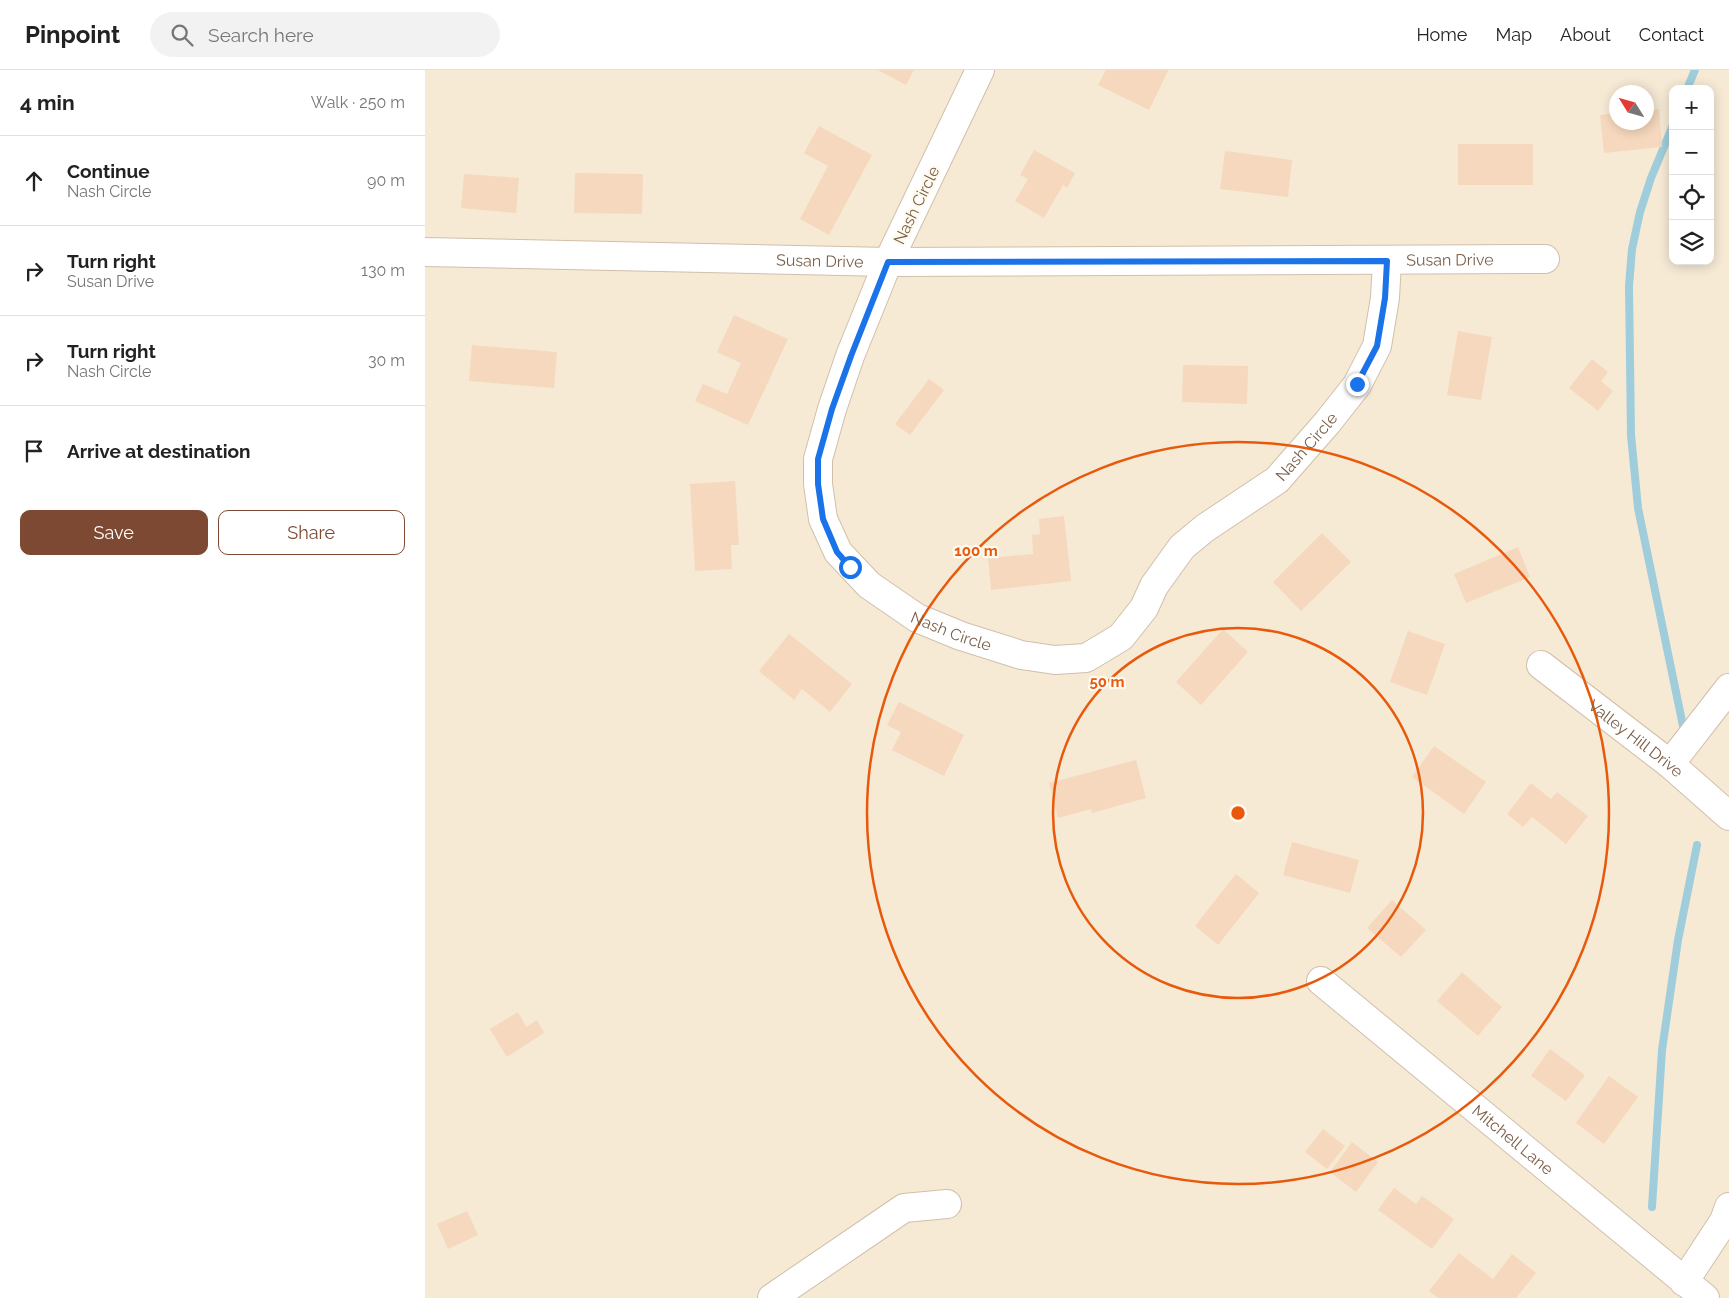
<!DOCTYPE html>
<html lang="en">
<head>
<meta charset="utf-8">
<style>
  :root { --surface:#fff; --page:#f2f2f2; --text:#222; --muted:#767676; --line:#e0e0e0; --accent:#7e4932 }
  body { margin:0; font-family:Raleway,sans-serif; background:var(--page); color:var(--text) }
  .controls { position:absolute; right:15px; top:15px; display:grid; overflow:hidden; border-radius:10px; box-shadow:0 2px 12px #0003 }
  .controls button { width:45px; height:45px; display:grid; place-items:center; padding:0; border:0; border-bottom:1px solid var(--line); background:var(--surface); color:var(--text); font:25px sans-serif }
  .compass { position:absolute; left:1184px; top:15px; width:45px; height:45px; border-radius:50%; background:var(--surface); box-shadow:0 2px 12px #0003; rotate:307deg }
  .stop { position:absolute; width:15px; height:15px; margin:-11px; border:4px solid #1a73e8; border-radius:50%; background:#fff }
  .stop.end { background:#1a73e8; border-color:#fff; box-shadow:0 1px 5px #0008 }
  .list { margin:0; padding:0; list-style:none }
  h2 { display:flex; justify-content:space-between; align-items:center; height:65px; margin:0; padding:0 20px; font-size:21px }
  h2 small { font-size:16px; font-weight:400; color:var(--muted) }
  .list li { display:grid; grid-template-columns:32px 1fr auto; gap:15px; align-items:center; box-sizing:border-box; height:90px; padding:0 20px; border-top:1px solid var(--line) }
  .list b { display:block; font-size:19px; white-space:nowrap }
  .list p { margin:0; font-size:16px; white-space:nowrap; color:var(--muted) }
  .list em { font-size:16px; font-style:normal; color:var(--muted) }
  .actions { display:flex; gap:10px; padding:15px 20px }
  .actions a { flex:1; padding:11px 0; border:1px solid var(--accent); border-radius:10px; text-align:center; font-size:18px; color:var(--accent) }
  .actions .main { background:var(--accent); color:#fff }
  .icon { flex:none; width:28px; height:28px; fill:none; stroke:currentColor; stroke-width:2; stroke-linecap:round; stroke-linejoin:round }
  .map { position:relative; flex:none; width:1304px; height:1228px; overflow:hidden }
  header { display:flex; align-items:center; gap:30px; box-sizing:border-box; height:70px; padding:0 25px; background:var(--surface); border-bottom:1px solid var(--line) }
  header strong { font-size:24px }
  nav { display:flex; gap:28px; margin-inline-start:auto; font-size:18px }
  .search { width:350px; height:45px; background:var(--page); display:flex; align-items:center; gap:12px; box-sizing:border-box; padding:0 18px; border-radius:28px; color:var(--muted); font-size:19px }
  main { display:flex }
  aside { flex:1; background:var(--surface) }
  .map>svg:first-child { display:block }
</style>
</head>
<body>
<header>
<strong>Pinpoint</strong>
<div class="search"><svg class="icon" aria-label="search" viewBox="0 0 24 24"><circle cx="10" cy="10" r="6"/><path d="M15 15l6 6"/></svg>Search here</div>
<nav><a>Home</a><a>Map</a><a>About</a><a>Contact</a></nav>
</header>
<main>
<aside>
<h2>4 min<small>Walk · 250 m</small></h2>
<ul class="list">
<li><svg class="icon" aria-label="ahead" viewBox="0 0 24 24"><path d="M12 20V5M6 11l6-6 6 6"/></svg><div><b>Continue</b><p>Nash Circle</p></div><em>90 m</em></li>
<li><svg class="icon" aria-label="right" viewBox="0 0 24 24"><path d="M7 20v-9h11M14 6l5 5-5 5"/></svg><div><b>Turn right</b><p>Susan Drive</p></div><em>130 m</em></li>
<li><svg class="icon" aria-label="right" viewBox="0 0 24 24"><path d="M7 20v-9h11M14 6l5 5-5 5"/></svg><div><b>Turn right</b><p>Nash Circle</p></div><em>30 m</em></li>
<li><svg class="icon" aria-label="arrive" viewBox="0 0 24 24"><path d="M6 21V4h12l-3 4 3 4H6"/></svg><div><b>Arrive at destination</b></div></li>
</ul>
<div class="actions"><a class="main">Save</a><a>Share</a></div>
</aside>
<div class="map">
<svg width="1304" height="1228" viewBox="0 0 1304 1228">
  <rect width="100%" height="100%" fill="#fef7e7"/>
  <path fill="#f6ead5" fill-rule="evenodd" d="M0,0h1304v1228h-1304zM1248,19h37v172h-37zM1192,22h30v30h-30z"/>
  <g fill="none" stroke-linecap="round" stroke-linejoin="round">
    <path stroke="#9fcddc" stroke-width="8" d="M1262,19l8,-19
      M1248,55l-22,53 -11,34 -8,37 -3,37 2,149 7,73 45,218
      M1227,1137l10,-157 16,-110 19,-95"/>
  </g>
  <path fill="#f5d8bd" d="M453,0h36l-8,15z
    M681,0h61l1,1 -19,39 -51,-25z
    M1234,39l3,38 -58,6 -4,-38 17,-2v9h30v-11z
    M394,56l53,29 -43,80 -29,-16 28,-53 -24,-13z
    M1033,74h75v41h-75z
    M609,80l41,23 -8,15 -4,-3 -19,33 -29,-17 13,-22 -8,-4z
    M800,81l67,9 -4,37 -68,-8z
    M150,103l68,1 -1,40 -68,-1z
    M39,104l55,4 -3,35 -55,-5z
    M309,245l54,24 -40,86 -53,-24 8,-17 24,10 14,-31 -24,-11z
    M1033,261l34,6 -11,63 -34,-5z
    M47,275l85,7 -3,36 -85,-7z
    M1167,289l16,13 -7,9 12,10 -15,20 -29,-23z
    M758,295l65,1 -1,38 -65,-2z
    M504,309l15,11 -34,45 -15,-11z
    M310,411l4,64h-8l1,24 -37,2 -5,-87z
    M639,446l7,65 -80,9 -3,-32 45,-4 -1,-19 8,-1 -1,-15z
    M897,463l29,29 -50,49 -28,-29z
    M1093,477l12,30 -64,26 -12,-29z
    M798,559l25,23 -47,53 -25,-23z
    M983,561l37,13 -18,51 -37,-13z
    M364,564l63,50 -22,28 -28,-23 -8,11 -35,-29z
    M474,632l65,33 -20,41 -52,-26 9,-18 -14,-7z
    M1009,676l52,36 -22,32 -52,-37z
    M711,690l10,38 -54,15 -1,-4 -33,9 -9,-35z
    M1106,713l20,16 6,-7 31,24 -22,28 -34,-27 -9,10 -16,-13z
    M867,772l67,18 -9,33 -67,-18z
    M811,804l23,19 -41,52 -23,-19z
    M967,830l34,30 -25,27 -34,-29z
    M1037,902l40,35 -24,29 -41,-35z
    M93,942l8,15 11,-7 7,13 -37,24 -17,-28z
    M1125,979l35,26 -19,26 -35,-25z
    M1184,1006l29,21 -34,47 -28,-21z
    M898,1059l22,17 -18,23 -22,-17z
    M927,1072l26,20 -22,30 -26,-20z
    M969,1118l22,16 6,-8 32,23 -22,30 -54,-39z
    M42,1141l11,24 -30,14 -11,-25z
    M1034,1183l34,26 19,-25 24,19 -20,25h-78l-9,-7z"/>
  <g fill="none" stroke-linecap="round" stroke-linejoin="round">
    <g stroke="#d1bfab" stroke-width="30">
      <g id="minor">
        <path id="s1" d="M555,0l-92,192 -38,94 -18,53 -14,50v25l5,35 15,33 31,33 48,33 44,18 60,19 34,5 31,-2 35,-21 23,-29 10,-22 28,-39 23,-19 72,-48 50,-57 30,-38 20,-39 8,-48 2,-37"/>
        <path id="s2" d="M0,182l463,10 657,-3"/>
        <path id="s3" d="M1116,595l129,99 59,52"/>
        <path d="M1245,694l59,-76"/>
        <path id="s4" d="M896,911l384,317"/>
        <path d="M1259,1212l40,-61 5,-14"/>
        <path d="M347,1228l132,-90 43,-4"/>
      </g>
    </g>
    <use href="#minor" stroke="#fff" stroke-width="28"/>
  </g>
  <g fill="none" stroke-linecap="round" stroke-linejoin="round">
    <path stroke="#1a73e8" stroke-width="6" d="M425,497l-13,-15 -14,-33 -5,-35v-25l14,-50 19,-53 37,-94 499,-1 -2,37 -8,48 -20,38"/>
  </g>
  <g fill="none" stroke="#e8590c" stroke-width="2.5">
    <circle cx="813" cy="743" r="185"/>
    <circle cx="813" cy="743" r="371"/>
  </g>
  <g text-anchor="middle" stroke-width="4.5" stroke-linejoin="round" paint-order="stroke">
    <g font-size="16" fill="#7a5f49" stroke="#fffaef">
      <text transform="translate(491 135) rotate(-64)" y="6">Nash Circle</text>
      <text dy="6" stroke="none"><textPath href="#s2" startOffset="1025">Susan Drive</textPath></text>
      <text dy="6" stroke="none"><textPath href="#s2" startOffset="395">Susan Drive</textPath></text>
      <text dy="6" stroke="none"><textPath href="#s1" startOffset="1109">Nash Circle</textPath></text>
      <text dy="6" stroke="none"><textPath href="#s1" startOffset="659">Nash Circle</textPath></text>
      <text dy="6" stroke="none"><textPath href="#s3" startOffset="120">Valley Hill Drive</textPath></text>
      <text dy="6" stroke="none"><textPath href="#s4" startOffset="249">Mitchell Lane</textPath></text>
    </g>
  </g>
  <circle cx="813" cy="743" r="8" fill="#e8590c" stroke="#fffaef" stroke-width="2.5"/>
  <g font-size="15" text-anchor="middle" font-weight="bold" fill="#e8590c" stroke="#fffaef" stroke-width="4.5" stroke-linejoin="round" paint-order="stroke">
    <text x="551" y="486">100 m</text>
    <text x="682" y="617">50 m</text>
  </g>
</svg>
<div class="controls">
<button>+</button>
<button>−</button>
<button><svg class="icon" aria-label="locate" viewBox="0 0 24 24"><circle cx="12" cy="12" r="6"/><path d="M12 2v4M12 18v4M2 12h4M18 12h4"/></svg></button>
<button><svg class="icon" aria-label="layers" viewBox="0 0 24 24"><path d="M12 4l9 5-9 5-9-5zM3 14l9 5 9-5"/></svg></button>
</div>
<svg class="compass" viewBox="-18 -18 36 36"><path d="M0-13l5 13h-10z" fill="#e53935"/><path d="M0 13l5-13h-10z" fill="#767676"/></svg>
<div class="stop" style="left:425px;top:497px"></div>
<div class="stop end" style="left:932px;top:314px"></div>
</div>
</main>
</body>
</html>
